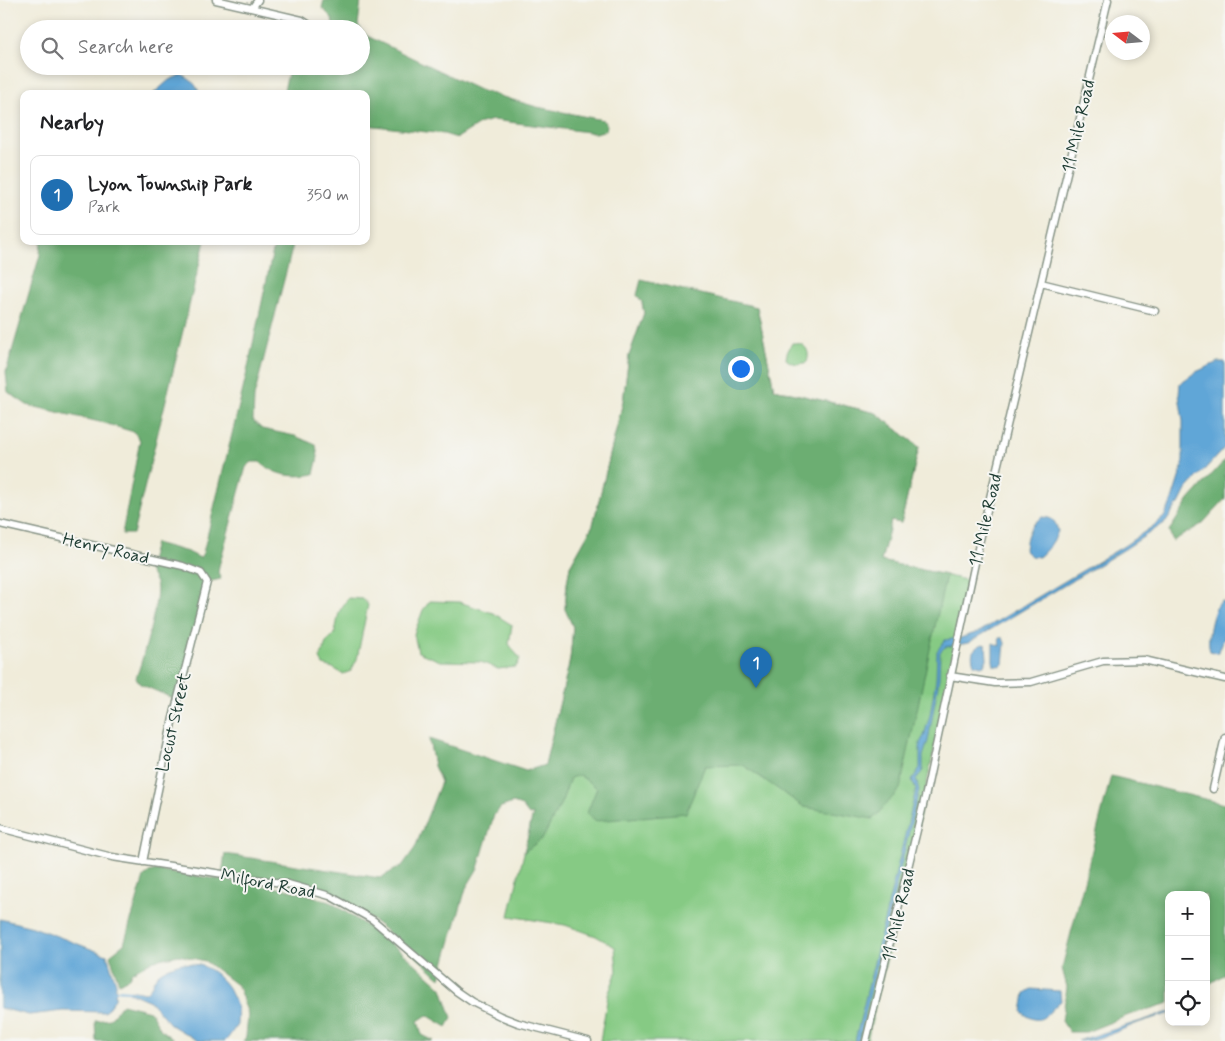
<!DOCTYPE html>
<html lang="en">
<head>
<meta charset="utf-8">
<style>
  :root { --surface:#fff; --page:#f2f2f2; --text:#202124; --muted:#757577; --line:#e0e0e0; --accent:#1f6fb2 }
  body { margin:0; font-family:Mynerve,sans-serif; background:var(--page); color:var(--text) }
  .controls { position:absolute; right:15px; bottom:15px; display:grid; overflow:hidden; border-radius:10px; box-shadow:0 2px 8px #0003 }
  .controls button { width:45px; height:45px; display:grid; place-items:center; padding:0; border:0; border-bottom:1px solid var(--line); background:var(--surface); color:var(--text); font:25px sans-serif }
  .compass { position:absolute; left:1105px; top:15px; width:45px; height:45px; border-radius:50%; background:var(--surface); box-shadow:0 2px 8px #0003; rotate:286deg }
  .you { position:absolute; left:740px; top:368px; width:18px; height:18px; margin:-12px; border:4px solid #fff; border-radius:50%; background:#1a73e8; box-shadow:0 0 0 8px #1a73e833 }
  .badge { display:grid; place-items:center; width:32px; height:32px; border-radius:50%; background:var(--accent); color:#fff; font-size:16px; font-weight:700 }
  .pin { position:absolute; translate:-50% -41px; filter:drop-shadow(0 1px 2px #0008) }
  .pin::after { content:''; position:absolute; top:26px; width:18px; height:15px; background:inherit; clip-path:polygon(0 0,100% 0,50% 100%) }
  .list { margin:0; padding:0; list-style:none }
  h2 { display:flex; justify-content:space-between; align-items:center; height:65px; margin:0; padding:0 20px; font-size:21px }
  h2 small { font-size:16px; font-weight:400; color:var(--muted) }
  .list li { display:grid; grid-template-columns:32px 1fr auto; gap:15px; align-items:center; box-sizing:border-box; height:80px; margin:0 10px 10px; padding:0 10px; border:1px solid var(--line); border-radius:10px }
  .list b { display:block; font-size:19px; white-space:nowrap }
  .list p { margin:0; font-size:16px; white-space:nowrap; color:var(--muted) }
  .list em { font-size:16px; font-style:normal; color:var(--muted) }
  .icon { flex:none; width:28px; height:28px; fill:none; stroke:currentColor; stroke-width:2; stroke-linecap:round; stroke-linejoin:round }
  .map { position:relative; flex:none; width:1225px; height:1041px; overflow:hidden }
  .search { position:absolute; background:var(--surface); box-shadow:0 2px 8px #0003; left:20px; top:20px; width:350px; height:55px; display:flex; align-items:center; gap:12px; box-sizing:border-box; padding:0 18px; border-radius:28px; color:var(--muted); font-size:19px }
  .panel { position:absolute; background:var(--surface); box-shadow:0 2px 8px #0003; left:20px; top:90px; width:350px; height:155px; border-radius:10px }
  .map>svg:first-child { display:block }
</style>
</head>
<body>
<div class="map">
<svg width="1225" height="1041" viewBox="0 0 1225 1041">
  <rect width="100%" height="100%" fill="#f6f6f2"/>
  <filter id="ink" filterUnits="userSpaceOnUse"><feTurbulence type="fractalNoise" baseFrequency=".02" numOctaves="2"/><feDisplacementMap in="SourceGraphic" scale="10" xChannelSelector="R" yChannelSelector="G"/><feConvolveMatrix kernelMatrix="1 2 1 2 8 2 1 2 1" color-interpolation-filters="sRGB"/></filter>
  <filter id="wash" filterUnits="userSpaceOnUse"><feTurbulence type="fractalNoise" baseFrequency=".0096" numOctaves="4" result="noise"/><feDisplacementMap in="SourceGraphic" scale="20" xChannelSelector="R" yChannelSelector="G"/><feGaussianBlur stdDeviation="1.12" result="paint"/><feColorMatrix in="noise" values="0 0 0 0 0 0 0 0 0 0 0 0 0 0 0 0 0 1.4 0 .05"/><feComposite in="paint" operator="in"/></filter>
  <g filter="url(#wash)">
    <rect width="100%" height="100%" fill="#f0ecda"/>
    <path fill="#86ca84" stroke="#52845c" d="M637,295l120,12 17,82 102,24 43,34 -18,76 -10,-2 -10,40 89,20 -58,272 -45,188h-267l8,-46 9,-24 -2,-24 -19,-11 -31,-11 -56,-9 61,-256 3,-33 -8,-18 2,-25 3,-18 23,-41 30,-123 6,-46 15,-43 -2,-11z
      M792,343c12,-1 19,7 15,19 -7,3 -16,2 -21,-3l1,-6z
      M348,598l15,1 5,6 -11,54 -6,12 -8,3 -10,-6 -10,-3 -3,-7 6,-15 9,-10 4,-21z
      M430,601l29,1 34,11 19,12 -3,19 11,15 -4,8 -18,2 -17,-7 -41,-1 -22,-9 -4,-18 9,-24z"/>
    <path fill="#6cae72" stroke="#467653" d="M324,0h37l-3,25 3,4h-27l-2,-11 -10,-10z
      M361,29l6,7 112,54 58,17 66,13 4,5 -1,5 -10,3 -103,-13 -12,3 -24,15 -13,-4 -78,-9v-31h-83l7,-28h71z
      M41,241h164l-72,293h-11l18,-94 -6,-8 -30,-9 -77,-18 -19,-13 -2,-20 34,-117z
      M275,241h19l-40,156 -1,24 9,8 33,7 21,9 2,12 -4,17c-20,4 -39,2 -54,-12h-8l-6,5 -27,99 -1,7 3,6 -14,3 -30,118 -37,-16 -4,-6c6,-15 25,-83 20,-95 -2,-5 -6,-10 -8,-14l7,-26 33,9 12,6 3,-5 42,-172z
      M641,280l116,27 17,82 102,24 43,34 -18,76 -10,-2 -10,40 65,14 -46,214 -27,30 -69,-12 -61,-42 -38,1 -19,47 -90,8 -9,-8 10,-25 -18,-13 -9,3 -8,23 -19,37 -19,14 9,-38 -4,1 -7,-9 -9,-3 -12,4 -7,8 -16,53 -12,20 -26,90c-33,-29 -69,-66 -110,-82 -34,-14 -73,-17 -108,-22l3,-20 155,24 22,-12 13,-18 26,-66 -7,-16 -5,-27 97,32 19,-6 25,-105 3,-33 -8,-18 2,-25 3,-18 23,-41 30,-123 6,-46 15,-43 -2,-11 -5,-7z
      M1225,460v39l-23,25 -29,17 -4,-10 20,-31z
      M1111,776l114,28v170l-19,12v-91h-37v108l-40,12 -43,17h-17l-7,-11 5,-34 -5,-19z
      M156,870l129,19 27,7 20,7 45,30 32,25 33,30 10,30 -5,9 -20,-12 -9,6 4,14 12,6h-191l3,-4 2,-23 -10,-28 -33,-25 -26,-6 -25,5 -22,12 -4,6 -9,5 -9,-28 14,-11 20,-67 5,-5z
      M122,1004l28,7 11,19 14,11h-79l-1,-20 15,-2z"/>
    <path fill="#61a6d7" stroke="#407286" d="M181,75c10,4 15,9 19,19h-47l16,-14z
      M1218,362h7v85l-39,43 -7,14 -2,1 -11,17 -41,27 -157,94 -23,4 -5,5 -1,27 -11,62 -5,15v14l-7,10 3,10 -60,250 -4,1 61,-251 -4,-10 8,-12v-25l4,-7 6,-21 6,-36 1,-28 8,-11 15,-2 19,-6 145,-86 32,-22 8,-7 7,-14 12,-38v-44l-4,-26 1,-12 16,-11z
      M1042,517c11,1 13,3 16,14 -4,11 -10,18 -19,26l-8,-1 -6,-5c1,-16 4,-25 17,-34z
      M1222,601l3,2v33l-6,15 -3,2 -6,-2c-4,-11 2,-44 12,-50z
      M999,638h4l2,5 -2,21 -3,2 -6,-1 -1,-4v-18l7,3z
      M983,644l3,1 1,14 -3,6 -3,1 -7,-2c-4,-11 -1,-16 9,-20z
      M0,919l33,8 74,28 9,28 -1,16 -10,13 -42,-1 -34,4 -29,-7z
      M184,963c5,1 11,1 16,2 18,6 34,26 37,44 1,5 0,11 0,16 -3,4 -9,14 -12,16h-27l-27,-16 -21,-24 -21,-9 1,-2 15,3c8,-5 7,-11 12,-18 4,-5 20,-12 27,-12z
      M1031,989l29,2 1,10c-15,12 -19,28 -39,11l3,-19z
      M1169,1012v2c-10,3 -21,5 -31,9 -18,7 -39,18 -60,18z"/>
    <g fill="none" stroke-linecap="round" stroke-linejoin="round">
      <path stroke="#61a6d7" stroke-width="2" d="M115,990l15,1"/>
    </g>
  </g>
  <g filter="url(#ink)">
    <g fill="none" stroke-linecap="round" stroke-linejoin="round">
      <g stroke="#889487" stroke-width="9">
        <path id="minor" d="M216,0l86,20 14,9
          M252,8l6,-8
          M1041,283l114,28
          M0,524l183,42 18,7 6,9 -34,136 -30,144
          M950,676l45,7 36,-1 72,-21 41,-1 81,19
          M1213,789l12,-52
          M0,828l112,29 176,27 42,12 43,24 83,71 16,11 28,14 18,7 70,18
          M866,1041l60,-248 53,-249 129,-544"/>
      </g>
      <use href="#minor" stroke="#fff" stroke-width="6"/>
    </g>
  </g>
  <g text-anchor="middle" stroke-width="4" stroke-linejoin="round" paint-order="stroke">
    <g font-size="18" fill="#1f3d34" stroke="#f6f6f2">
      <text transform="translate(1078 126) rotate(-77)" y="6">11 Mile Road</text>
      <text transform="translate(985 520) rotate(-77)" y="6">11 Mile Road</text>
      <text transform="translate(106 548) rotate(13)" y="6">Henry Road</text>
      <text transform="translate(173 722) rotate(-77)" y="6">Locust Street</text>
      <text transform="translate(268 883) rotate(11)" y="6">Milford Road</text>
      <text transform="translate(898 915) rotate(-77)" y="6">11 Mile Road</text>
    </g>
  </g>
</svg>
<div class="controls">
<button>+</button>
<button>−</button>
<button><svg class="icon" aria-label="locate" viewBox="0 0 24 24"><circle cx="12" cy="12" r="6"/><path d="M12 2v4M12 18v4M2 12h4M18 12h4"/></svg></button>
</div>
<svg class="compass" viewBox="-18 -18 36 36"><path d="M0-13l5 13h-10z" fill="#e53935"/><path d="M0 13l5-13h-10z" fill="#757577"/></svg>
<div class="you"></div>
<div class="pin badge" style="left:756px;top:688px">1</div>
<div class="search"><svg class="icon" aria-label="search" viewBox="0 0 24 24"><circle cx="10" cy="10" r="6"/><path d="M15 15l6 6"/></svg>Search here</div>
<section class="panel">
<h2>Nearby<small></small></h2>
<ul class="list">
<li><span class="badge">1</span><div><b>Lyon Township Park</b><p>Park</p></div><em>350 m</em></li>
</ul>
</section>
</div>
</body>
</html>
